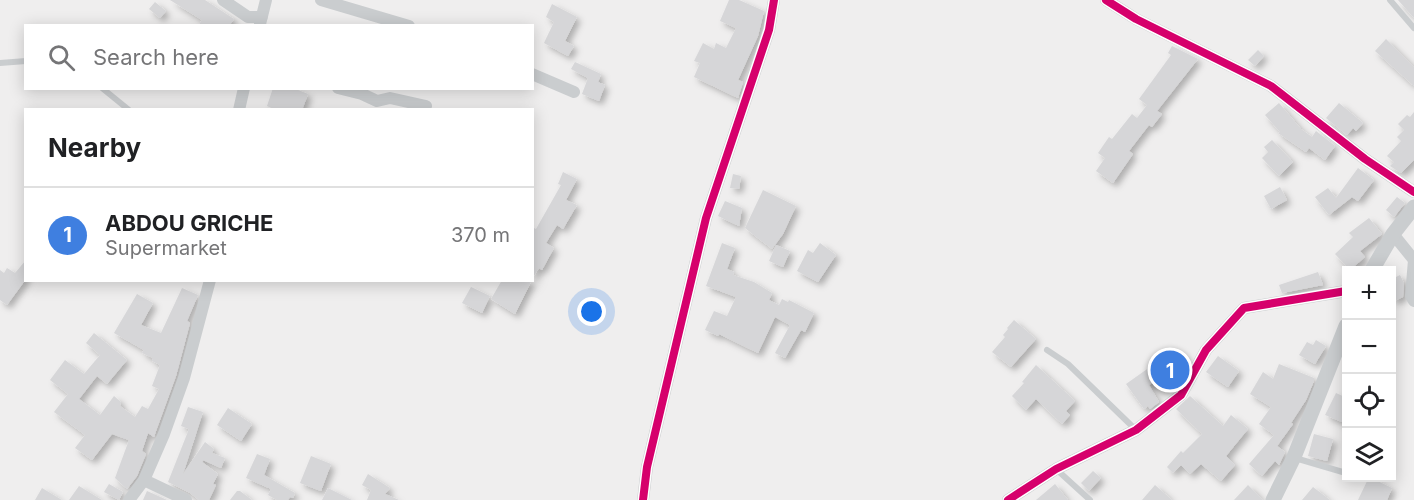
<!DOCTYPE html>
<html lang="en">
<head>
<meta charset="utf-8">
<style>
  :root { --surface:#fff; --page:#f6f6f6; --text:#202124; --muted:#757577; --line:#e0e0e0; --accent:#80878e }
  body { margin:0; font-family:Inter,sans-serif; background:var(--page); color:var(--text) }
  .controls { position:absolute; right:18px; bottom:18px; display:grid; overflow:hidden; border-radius:0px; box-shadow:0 3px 15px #0003 }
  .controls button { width:54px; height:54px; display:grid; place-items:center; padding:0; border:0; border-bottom:2px solid var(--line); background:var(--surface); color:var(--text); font:30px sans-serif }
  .you { position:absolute; left:592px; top:312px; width:21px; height:21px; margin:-15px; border:4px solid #fff; border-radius:50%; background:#1a73e8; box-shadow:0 0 0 9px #1a73e833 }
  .badge { display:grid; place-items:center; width:39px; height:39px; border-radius:50%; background:var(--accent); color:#fff; font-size:20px; font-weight:700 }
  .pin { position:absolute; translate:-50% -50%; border:3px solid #fff; box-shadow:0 2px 6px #0006 }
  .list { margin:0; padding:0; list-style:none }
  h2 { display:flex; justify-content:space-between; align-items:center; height:78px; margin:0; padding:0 24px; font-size:26px }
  h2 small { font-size:20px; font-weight:400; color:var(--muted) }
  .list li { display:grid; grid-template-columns:39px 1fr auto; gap:18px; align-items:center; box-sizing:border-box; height:96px; padding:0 24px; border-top:2px solid var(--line) }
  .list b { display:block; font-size:22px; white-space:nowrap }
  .list p { margin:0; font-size:20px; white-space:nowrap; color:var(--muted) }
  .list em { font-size:20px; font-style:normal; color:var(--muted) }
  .icon { flex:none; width:33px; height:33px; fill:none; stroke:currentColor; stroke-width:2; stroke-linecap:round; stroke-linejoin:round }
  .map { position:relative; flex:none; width:1414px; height:500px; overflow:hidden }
  .search { position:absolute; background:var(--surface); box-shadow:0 3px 15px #0003; left:24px; top:24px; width:510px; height:66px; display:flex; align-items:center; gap:15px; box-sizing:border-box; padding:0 21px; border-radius:0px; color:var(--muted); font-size:22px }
  .panel { position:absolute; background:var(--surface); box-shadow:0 3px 15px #0003; left:24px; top:108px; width:510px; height:174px; border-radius:0px }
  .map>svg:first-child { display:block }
</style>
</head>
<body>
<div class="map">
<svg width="1414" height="500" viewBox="0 0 1414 500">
  <defs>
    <filter id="shadow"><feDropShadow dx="4" dy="4" stdDeviation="3" flood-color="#0004"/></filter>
  </defs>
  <rect width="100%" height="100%" fill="#efeeee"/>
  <path fill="#d6d6d8" filter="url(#shadow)" d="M170,0h35l29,19 -5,7h-31l4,-6z
    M729,0h10l25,11 -6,25 -20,44 5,2 -5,16 -44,-21 6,-14 -6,-2 9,-18 11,6 2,-6 10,5 10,-20 -16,-7z
    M1398,0h16v18z
    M155,2l11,9 -6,7 -11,-9z
    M552,4l25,13 -12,24 9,5 -6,10 -24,-13 10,-21 -8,-5z
    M1386,39l28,28v19l-39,-35z
    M1172,46l26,13 -41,52 5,3 -10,13 -3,-2 -20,26 4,3 -20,29 -17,-12 9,-13 -7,-5 11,-16 3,2 20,-25 5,4 10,-13 -8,-6 32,-44 -3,-2z
    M1258,50l6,6 -9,10 -7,-6z
    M575,62l26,12 -3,8 7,3 -6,16 -17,-7 6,-16 -17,-9z
    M273,88h20l15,6 -6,16h-26l-9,-4z
    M1279,103l22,26 11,8 4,-6 19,15 -10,14 -16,-12 -3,4 -28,-19 2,-1 -15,-17z
    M1339,103l24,20 -7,8 -3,-3 -6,7 -21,-17z
    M1414,112v48l-13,13 -11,-7 4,-4 -7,-6 14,-15 -4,-4 7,-7 -6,-6 9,-9 3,2z
    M1272,140l21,22 -14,14 -17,-18 6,-6 -4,-5z
    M1358,168l16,12 -16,21 -6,-4 -23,18 -14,-18 13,-9 8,10z
    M563,172l14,7 -11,21 11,5 -14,24 -6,-4 -11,18 8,5 -12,22 -3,-2 -7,11v-52l4,2 25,-44 -3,-1z
    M733,174l8,2 -2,13 -9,-1z
    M1280,187l7,13 -16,9 -7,-13z
    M763,190l33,16 -13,28 -11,15 -27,-21z
    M1397,197l8,6 -11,14 -8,-7z
    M725,201l17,7 -3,18 -21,-10z
    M1369,218l13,16 -22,17 5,6 -15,13 -15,-16 18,-17 -4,-4z
    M722,243l13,5 -8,21 7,3 -1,3 21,7 18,11 -3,7 10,5 3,-6 6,3 1,-2 25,13 -9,19 -4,-2 -16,28 -10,-5 15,-28 -15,-8 -17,36 -39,-19 -1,2 -13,-6 9,-19 13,5 9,-19 -30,-11z
    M820,243l16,12 -18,27 -21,-11 11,-21 5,3z
    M776,245l14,6 -7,16 -14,-6z
    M26,260v19l-19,26 -7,-5v-30l4,3 3,-5 8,5z
    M1318,272l5,13 -41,8 -3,-8z
    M1400,275l4,8 -1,14 -9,4 -2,-4v-18z
    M502,280h30l-17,34 -24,-15z
    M471,287l19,9 -8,17 -20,-10z
    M182,288l16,7 -11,26 3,2 -14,53 -20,55 -2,6 -6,-4 -6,18 4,3 -9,22 -10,13 -12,-11 14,-38 -17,-6 -20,26 -17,-12 10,-13 -31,-23 14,-18 -18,-14 15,-20 19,14 16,-19 -14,-12 8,-10 33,27 -20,24 -10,-8 -18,23 21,16 14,-19 7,6 -1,4 15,11 7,-11 6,3 11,-20 -7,-3 8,-21 -8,-4 1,-3 -11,-5 2,-3 -30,-17 23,-39 16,9 -12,22 20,8z
    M1014,320l22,19 -25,28 -19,-15 13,-15 -2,-2 5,-6 -1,-1z
    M1316,340l10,6 -11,18 -16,-9 8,-13 6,3z
    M1218,356l21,15 -11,16 -22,-15z
    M1179,357l9,9 -11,19 -13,-12z
    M1279,364l35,14v3l-8,19 -15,23 2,1 -16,22 8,6 -6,13 -4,-4 -13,15 -13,-12 25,-29 -15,-11 12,-17 -21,-13 13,-22 10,7z
    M1036,365l39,36 -9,10 4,4 -8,9 -26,-25 -10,11 -14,-14 12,-13 -2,-1z
    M1150,367l9,12 -10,6 10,17 -9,7 -2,-3 -4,3 -18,-25z
    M1336,393l11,5v26l-22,-9z
    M1190,396l33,30 8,-11 17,14 -22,27 9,9 -14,16 -20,-17 -11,10 -9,-9 -8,8 -6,-6 14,-16 2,2 19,-19 -26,-25z
    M188,407l15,5 -20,62 22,-32 9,7 -2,4 13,5 -4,10 -18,-8 -1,2 16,12 -5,10 3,1 -7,15h-10l-9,-7 -22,-11 21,-53 -8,-3z
    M228,408l24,16 -11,17 -24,-16z
    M1314,434l19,5 -6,22 -19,-5z
    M257,454l13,5 -6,16 31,18 -2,5 -3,-1 -2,3h-11l-9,-5 3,-6 -25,-11z
    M311,456l20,8 -10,27 -21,-8z
    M1093,471l8,7 -12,13 -8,-8z
    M368,474l22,14 -5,6 14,6h-32l4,-10 -9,-5z
    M1369,477l23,11 -5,12h-29z
    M109,484l14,8 -4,8 -15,-8z
    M1055,484l13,16h-32z
    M1155,485l17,15h-30z
    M1248,485l15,15h-29z
    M79,486l23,14h-33z
    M1313,487l17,13h-28z
    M42,488l20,12h-27z
    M328,488l24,12h-30z
    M147,491l20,9h-24z
    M237,491h3l12,9h-22z"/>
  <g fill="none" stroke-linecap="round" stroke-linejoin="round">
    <path stroke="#cacdcf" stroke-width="6" d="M1390,0l24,28
      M0,63l26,-2
      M102,88l27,22
      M1047,350l21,14 68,66
      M1295,458l51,15
      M1056,469l34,31"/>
    <path stroke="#cacdcf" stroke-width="12" d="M223,0l25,17h14
      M321,0l88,26
      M1106,0l30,19 135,67 94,73 49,33
      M260,24l6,-24
      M532,74l42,18
      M338,88l24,6 15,7 13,-3 36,8
      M239,110l5,-22
      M1393,234l21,26
      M1414,260l-3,36 3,5
      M144,480l42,20
      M129,500l15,-20 20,-46 20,-56 26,-98
      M643,500l4,-33 59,-249 63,-188 5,-30
      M1008,500l48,-31 80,-39 45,-35 25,-45 38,-42 102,-17"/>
    <path stroke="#cacdcf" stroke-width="15" d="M1372,270l21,-36 21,-27
      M1273,500l21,-43 52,-131"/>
    <g stroke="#fff" stroke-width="11">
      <path id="cycleway" d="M1106,0l30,19 135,67 94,73 49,33
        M643,500l4,-33 59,-249 63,-188 5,-30
        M1008,500l48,-31 80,-39 45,-35 25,-45 38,-42 102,-17"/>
    </g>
    <use href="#cycleway" stroke="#d6006c" stroke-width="8"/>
  </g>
</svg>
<div class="controls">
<button>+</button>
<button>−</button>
<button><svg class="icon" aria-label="locate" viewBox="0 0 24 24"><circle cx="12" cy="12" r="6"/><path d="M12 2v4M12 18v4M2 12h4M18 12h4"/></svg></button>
<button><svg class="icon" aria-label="layers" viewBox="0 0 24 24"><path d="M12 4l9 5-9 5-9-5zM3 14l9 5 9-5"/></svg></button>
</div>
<div class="you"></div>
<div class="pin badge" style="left:1170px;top:370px;background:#3f7fe0">1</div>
<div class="search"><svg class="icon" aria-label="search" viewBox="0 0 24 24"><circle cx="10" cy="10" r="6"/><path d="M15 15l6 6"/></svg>Search here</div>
<section class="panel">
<h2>Nearby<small></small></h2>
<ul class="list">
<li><span class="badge" style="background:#3f7fe0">1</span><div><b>ABDOU GRICHE</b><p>Supermarket</p></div><em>370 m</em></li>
</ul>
</section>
</div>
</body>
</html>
